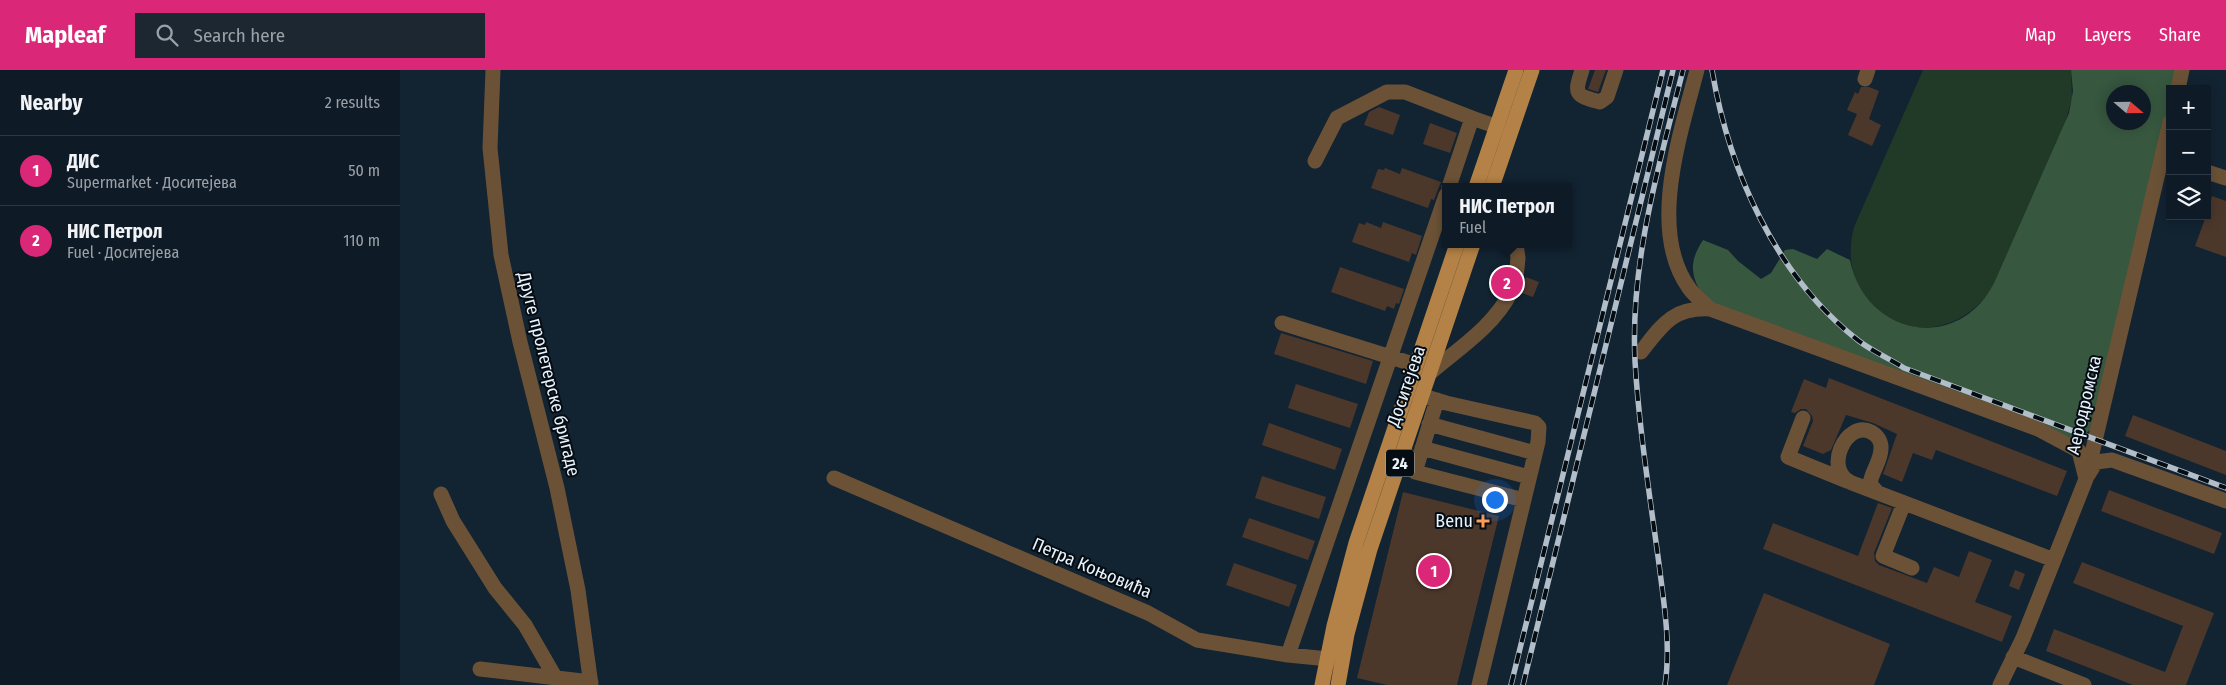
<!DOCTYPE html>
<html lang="en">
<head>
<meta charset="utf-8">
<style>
  :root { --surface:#0e1a26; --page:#1c2732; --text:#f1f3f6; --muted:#9ba1a7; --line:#2e3843; --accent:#db2777 }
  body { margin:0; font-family:"Fira Sans Condensed",sans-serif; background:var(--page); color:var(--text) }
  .controls { position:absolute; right:15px; top:15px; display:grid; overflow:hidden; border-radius:0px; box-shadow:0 2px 12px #0003 }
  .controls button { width:45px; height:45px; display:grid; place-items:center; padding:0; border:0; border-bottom:1px solid var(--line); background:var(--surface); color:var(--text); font:25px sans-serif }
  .compass { position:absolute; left:1706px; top:15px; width:45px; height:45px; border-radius:50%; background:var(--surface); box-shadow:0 2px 12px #0003; rotate:110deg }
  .you { position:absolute; left:1094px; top:429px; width:18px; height:18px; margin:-12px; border:4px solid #fff; border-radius:50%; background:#1a73e8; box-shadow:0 0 0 8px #1a73e833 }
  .badge { display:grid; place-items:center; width:32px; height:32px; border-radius:50%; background:var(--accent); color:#fff; font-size:16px; font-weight:700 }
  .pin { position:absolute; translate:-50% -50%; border:2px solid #fff; box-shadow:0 1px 5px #0006 }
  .popup { position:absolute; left:1042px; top:113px; width:130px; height:65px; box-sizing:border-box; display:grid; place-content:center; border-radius:0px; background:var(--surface); filter:drop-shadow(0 1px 4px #0005); font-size:16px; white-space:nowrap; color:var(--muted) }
  .popup b { font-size:19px; color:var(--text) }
  .popup::after { content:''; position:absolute; left:50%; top:100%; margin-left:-10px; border:10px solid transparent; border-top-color:var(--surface) }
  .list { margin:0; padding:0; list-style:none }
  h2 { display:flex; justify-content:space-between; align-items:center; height:65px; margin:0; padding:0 20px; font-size:21px }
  h2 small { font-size:16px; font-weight:400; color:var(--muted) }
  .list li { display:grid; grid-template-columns:32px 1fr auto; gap:15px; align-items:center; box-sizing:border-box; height:70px; padding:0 20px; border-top:1px solid var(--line) }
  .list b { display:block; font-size:19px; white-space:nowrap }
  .list p { margin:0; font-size:16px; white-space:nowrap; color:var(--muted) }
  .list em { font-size:16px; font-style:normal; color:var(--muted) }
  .icon { flex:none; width:28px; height:28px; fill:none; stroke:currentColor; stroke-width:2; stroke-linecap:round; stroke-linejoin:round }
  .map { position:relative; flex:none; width:1826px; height:615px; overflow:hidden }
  header { display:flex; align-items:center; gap:30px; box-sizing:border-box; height:70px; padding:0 25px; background:var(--accent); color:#fff }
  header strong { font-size:24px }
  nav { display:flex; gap:28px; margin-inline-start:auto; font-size:18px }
  .search { width:350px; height:45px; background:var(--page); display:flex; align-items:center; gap:12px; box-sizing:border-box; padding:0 18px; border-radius:0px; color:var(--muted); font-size:19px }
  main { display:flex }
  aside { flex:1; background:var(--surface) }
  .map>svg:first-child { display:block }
</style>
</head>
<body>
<header>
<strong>Mapleaf</strong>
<div class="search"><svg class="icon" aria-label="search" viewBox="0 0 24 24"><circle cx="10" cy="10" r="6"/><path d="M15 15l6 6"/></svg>Search here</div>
<nav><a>Map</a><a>Layers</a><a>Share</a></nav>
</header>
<main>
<aside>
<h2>Nearby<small>2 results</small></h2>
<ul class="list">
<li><span class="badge">1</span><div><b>ДИС</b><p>Supermarket · Доситејева</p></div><em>50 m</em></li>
<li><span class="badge">2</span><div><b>НИС Петрол</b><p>Fuel · Доситејева</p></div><em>110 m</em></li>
</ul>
</aside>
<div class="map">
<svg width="1826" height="615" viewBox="0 0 1826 615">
  <rect width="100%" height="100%" fill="#122332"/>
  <path fill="#213a27" d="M1523,0h148l1,28 -6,22 -75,170c-55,76 -160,27 -137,-63z"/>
  <path fill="#37573f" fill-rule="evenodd" d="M1671,0h111l-4,19h-8v33l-73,304 -11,7 -15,6 -361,-130c-15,-27 -26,-40 -7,-69l25,10 10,11 23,18 10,-6 14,-23 8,-1 24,10 10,-10 23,11c15,76 108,94 144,23l75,-170 4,-22zM1714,22h30v30h-30z"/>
  <path fill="#4c372b" d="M1195,0h11l-8,22 -10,-3z
    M1461,17h8l10,4 -10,28 12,6 -9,21 -24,-11 9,-21 -10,-4 8,-18 3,2z
    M979,37l21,8 -7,20 -29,-10 5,-13z
    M1030,53l27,10 -7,20 -27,-9z
    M985,98l15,6 2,-6 39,14 -7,18 -3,-1 -3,9 -57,-20 7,-19 6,1z
    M1812,126l14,5v56l-31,-11 11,-30h1z
    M966,152l15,6 2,-6 39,14 -6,19 -4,-2 -3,9 -57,-20 7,-19 6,2z
    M940,197l64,22 -5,15 -3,-1 -2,6 -7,-3 -2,5 -54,-19z
    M1096,201l11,4 1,8 -6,5 -11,-4z
    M1126,207l13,5 -6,15 -11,-4 -2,2 -1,-8 5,-4z
    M881,263l92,28 -7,23 -92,-30z
    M1429,308l238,93 -10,25 -121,-46 -4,10 -19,-7 -11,29 -19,-8 14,-40 -24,-11 -27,-8 -15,35 -8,4 -20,-8 10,-25 -1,-5 -6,-7h-5l-6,4 -4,-1 13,-33 22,9z
    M896,314l62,20 -8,24 -62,-20z
    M1733,345l93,36v24l-101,-39z
    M869,353l73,26 -7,21 -73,-25z
    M862,406l64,21 -7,22 -64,-21z
    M1709,420l113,43 -8,21 -113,-43z
    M1003,422l96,24 -42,169h-70l-30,-7z
    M1478,433l14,5 -18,45 1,8 4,4 48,18 7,-16 25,10 10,-26 23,9 -17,42 37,14 -10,26 -239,-93 10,-26 85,33z
    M849,448l66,23 -7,19 -66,-23z
    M1682,492l132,51 -28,72h-53l-87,-34 8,-22 111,43 18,-46 -110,-43z
    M834,493l63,22 -8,22 -63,-22z
    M1615,500l10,4 -6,16 -10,-4z
    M1364,523l126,51 -16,41h-147z"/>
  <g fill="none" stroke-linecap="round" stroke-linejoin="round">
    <path stroke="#6b5237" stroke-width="15" d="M93,0l-3,78 11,107 19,87 37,146 21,102 13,95
      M1182,0c-8,25 -7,25 18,32l7,-5 9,-27
      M1297,0c-16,62 -50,160 -8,218 5,8 15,14 21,21l328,120 41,22 7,28
      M1465,9l3,-9
      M1778,19l4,-19
      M915,91l22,-43 50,-26h18l67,26
      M1807,102l19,6
      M1049,117l23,-69 37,13
      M1116,174l2,14 -2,20
      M882,253l134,42
      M1241,282c21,-27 32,-45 69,-43
      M1030,303c29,-25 63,-46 81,-81
      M1010,322l36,11 89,20 4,4 -1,15 -59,243
      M1037,330l-22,72 109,28
      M1403,348l-15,39 59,24
      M1029,354l106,29
      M1022,378l107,29
      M1688,405l8,-13 16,-2 114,41
      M434,408l314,135 49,27 91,15 51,5
      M1478,423l-8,-9c1,-12 12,-24 11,-37 0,-6 -4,-12 -10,-15 -25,-13 -49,39 -19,51l202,77
      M41,424l12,27 42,67 30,37 30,52
      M1504,433l-21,53 29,12
      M888,585l158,-460
      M1613,587l71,28
      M80,599l111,13
      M1600,615l23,-47 63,-159 84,-357"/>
    <path stroke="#b48246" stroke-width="15" d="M1076,117l40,-117
      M1092,117l40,-117
      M922,615l12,-59 22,-83 101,-299
      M938,615l9,-51 23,-85 103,-305"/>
    <g stroke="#b1bec9" stroke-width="5.5">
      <path id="rail" d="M1312,0c17,101 64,207 147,271 13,10 31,18 45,27l322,120
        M1111,615l152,-615
        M1123,615l150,-615
        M1265,615c6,-40 -1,-81 -6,-121 -9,-67 -20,-135 -24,-203 -5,-99 24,-196 48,-291"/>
    </g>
    <use href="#rail" stroke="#050c12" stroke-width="4" stroke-dasharray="11" stroke-linecap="butt"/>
  </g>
  <path fill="#fd9c57" stroke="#050c12" stroke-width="2" d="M1080.5 443.5h5v5h5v5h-5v5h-5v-5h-5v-5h5z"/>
  <g text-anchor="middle" stroke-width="4" stroke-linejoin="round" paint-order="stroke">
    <rect fill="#050c12" stroke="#a4aeb6" stroke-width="1" x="986" y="379.5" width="28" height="27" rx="4"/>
    <g font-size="16" font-weight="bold" fill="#e8f3fd">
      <text x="1000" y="399">24</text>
    </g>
    <g font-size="18" fill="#e8f3fd" stroke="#050c12">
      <text transform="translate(149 304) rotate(76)" y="6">Друге пролетерске бригаде</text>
      <text transform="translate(1006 316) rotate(-71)" y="6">Доситејева</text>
      <text transform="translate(1684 335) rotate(-77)" y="6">Аеродромска</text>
      <text transform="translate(692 498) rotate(23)" y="6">Петра Коњовића</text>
    </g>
    <g font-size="18" fill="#e8f3fd" stroke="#050c12" text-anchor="end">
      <text x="1073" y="457">Benu</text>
    </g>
  </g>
</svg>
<div class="controls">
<button>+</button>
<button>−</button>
<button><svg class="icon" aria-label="layers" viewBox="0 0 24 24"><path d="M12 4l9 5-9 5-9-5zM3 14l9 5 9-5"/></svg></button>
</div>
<svg class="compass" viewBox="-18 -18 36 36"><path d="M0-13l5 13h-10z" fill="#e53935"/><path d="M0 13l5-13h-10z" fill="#9ba1a7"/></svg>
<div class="you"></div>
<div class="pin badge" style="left:1034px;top:501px">1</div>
<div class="pin badge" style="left:1107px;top:213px">2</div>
<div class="popup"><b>НИС Петрол</b>Fuel</div>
</div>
</main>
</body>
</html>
